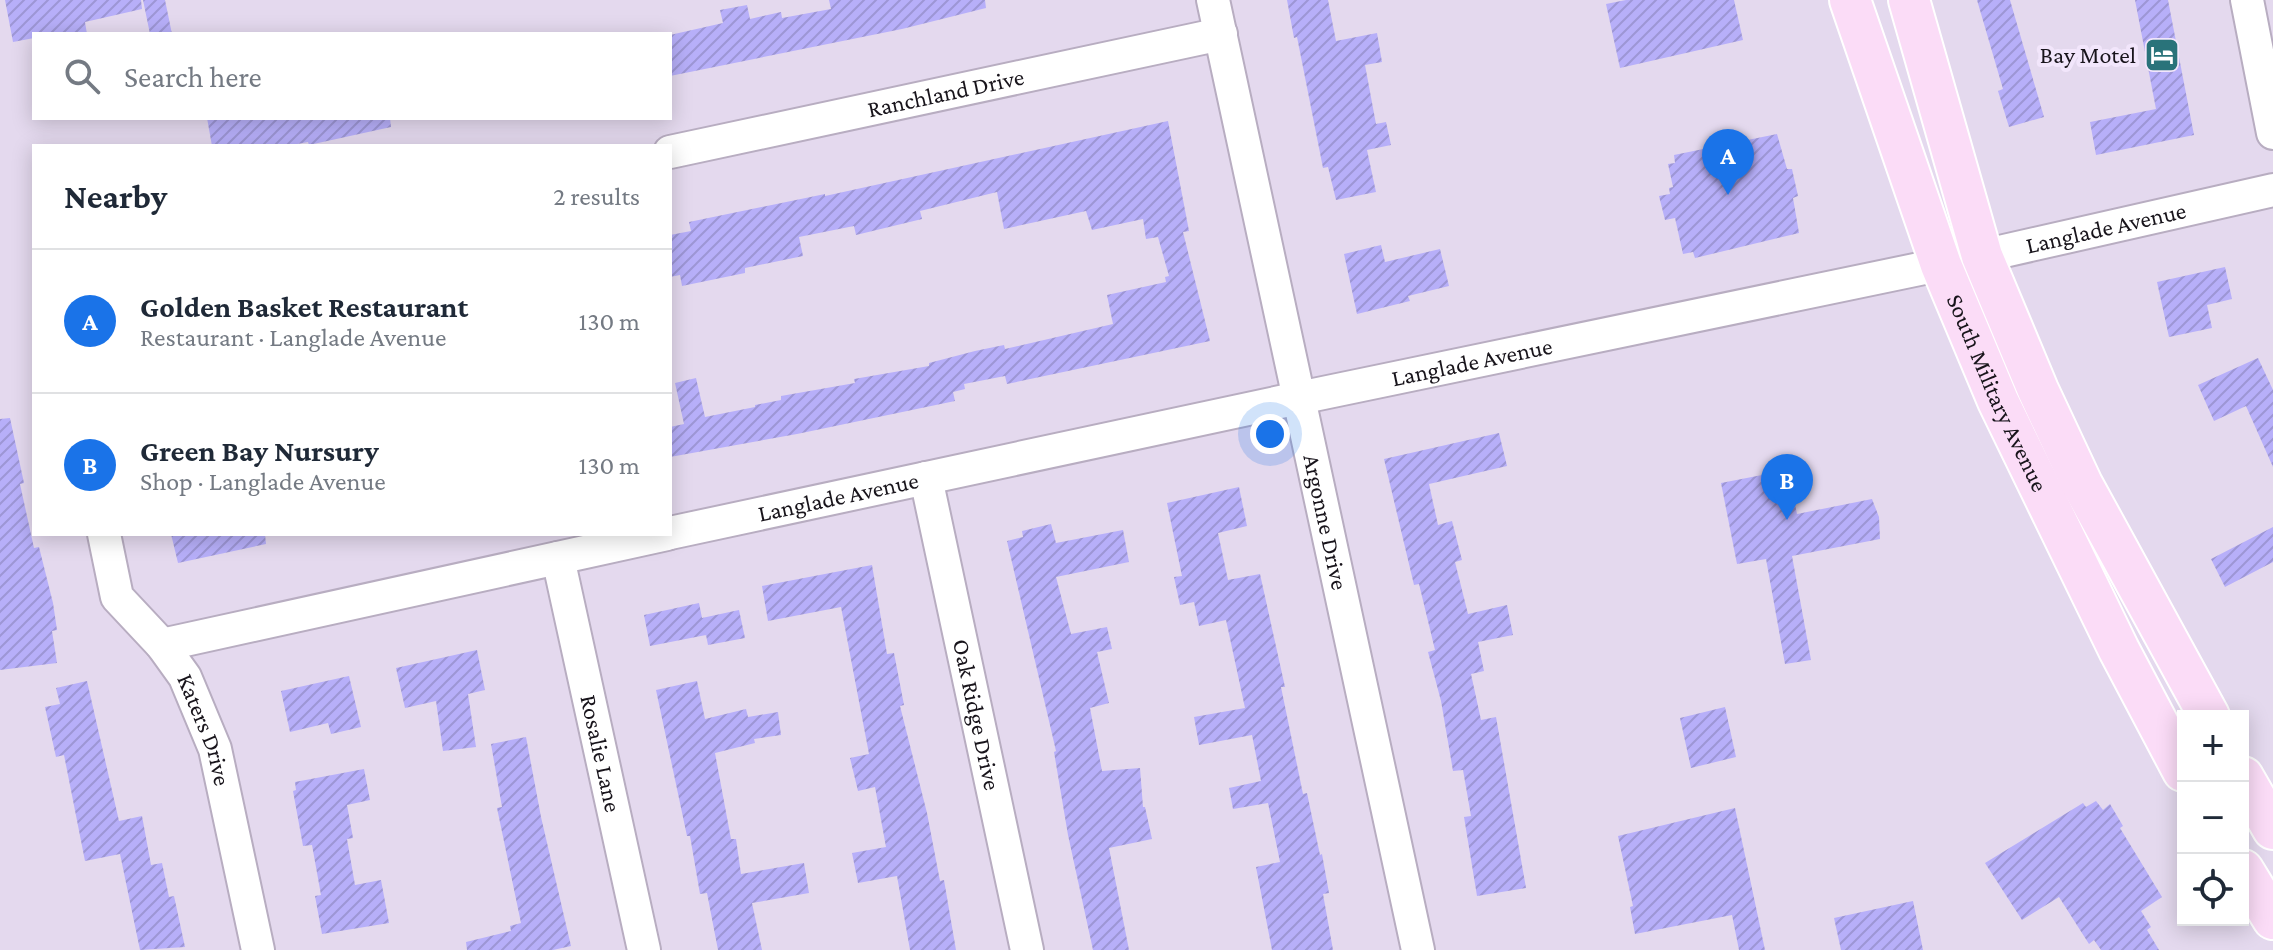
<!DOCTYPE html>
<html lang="en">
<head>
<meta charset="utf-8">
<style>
  :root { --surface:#fff; --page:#f2f2f3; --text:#1f2937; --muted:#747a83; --line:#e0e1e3; --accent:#1a73e8 }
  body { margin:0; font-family:"Crimson Pro",serif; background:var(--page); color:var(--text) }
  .controls { position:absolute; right:24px; bottom:24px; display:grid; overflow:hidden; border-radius:0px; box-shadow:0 4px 20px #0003 }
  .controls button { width:72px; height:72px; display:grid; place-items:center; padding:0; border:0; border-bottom:2px solid var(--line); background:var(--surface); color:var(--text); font:40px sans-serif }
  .you { position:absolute; left:1270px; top:434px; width:28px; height:28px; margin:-20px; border:6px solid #fff; border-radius:50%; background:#1a73e8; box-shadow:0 0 0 12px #1a73e833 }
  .badge { display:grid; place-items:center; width:52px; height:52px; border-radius:50%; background:var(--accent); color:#fff; font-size:26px; font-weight:700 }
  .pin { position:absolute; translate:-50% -66px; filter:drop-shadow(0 2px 4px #0008) }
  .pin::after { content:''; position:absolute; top:42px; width:28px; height:24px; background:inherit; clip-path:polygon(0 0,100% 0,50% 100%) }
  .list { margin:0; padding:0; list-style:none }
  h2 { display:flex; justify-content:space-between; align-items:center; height:104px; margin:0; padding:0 32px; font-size:34px }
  h2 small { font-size:26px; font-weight:400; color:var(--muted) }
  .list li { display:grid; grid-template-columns:52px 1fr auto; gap:24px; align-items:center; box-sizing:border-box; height:144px; padding:0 32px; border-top:2px solid var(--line) }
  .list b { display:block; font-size:30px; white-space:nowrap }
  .list p { margin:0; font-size:26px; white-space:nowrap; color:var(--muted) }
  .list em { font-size:26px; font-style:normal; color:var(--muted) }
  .icon { flex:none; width:44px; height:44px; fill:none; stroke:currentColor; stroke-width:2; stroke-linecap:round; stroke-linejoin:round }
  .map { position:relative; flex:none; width:2273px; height:950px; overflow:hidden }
  .search { position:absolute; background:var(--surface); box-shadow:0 4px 20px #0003; left:32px; top:32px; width:640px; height:88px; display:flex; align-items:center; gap:20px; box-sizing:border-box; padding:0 28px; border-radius:0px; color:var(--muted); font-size:30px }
  .panel { position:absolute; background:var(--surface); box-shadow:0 4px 20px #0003; left:32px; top:144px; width:640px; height:392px; border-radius:0px }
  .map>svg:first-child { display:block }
</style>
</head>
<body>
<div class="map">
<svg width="2273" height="950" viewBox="0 0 2273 950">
  <defs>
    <pattern id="building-hatch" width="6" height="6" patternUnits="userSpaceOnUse" patternTransform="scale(2)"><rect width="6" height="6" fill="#b7aff9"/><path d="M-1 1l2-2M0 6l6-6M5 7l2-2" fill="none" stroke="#9d96d5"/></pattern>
  </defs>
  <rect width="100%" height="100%" fill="#e4d9ee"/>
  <path fill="url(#building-hatch)" d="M5,0h136l1,9 -57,13 2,12h-53v4l-21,4z
    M143,0h22l7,34h-22z
    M829,0h156l1,8 -84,21 -232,47v-41l53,-12 -3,-13 27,-5 3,14 31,-7 1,6 49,-9z
    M1287,0h41l8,41 41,-8 5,29 -17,3 11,59 10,-2 5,23 -24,5 9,42 -40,8 -8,-33 -5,1 -26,-131 -3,1z
    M1626,0h108l9,40 -123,28 -14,-64z
    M1977,0h33l34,117 -35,10 -11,-36 5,-2z
    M2135,0h33l26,135 -98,20 -6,-33 66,-13z
    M207,118h183l1,9 -82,18 -1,-3 -21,4h-75z
    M1168,121l21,110 -6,1 27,109 -203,43 -2,-8 -41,8 1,5 -12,3 2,9 -158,33 -127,23v-30l14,-3 -9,-41 21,-5 9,39 50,-10v-2l26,-5v-4l74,-13 -1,-4 75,-13v-3l46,-12 29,-6 1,4 108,-25 -6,-29 59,-13 -1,-5 4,-1 -11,-39 -12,2 -3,-20 -51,11 -6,-19 -82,18 -7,-37 -77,19 2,8 -66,16 -2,-9 -55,11 4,19 -58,12v5l-63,13 -2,-11 -10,2v-42l21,-4 -2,-9 136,-28v2z
    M1777,134l10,35h5l6,27 -5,2 6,35 -104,25 -2,-6 -10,2 -8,-36 -10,2 -6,-24 11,-2 -1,-6 4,-1 -5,-23 7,-1 -1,-8z
    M1381,245l4,17 55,-13 9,37 -41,10 2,5 -53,13 -13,-60z
    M2225,267l7,32 -25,6 5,23 -43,9 -12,-55z
    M2258,358l15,32v77l-27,-61 -32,15 -16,-36z
    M10,418l14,65 -4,1 14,64 5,-1 14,56 4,27 -5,1 5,32 -57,7v-251z
    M1499,433l8,33 -78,18 9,41 14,-4 10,39 -7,2 13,52 39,-9 6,30 -35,7 6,29 -13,3 10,46 15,-3 30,171 -49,8 -13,-79 7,-1 -8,-46 -10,1 -12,-70 -13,-49 7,-2 -16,-66 -5,1 -30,-126z
    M1788,470l9,44 75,-15 7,18 1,22 -88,17 19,104 -26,4 -19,-105 -29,5 -16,-81z
    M1239,487l8,39 -29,7 10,47 32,-6 25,113h-4l22,107 4,-1 13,62 2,-1 7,39 -6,1 10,56h-61l-16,-83 24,-5 -12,-59 -35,6 -4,-21 32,-7 -9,-46 -53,10 -5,-28 51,-9 -19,-88 -27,6 -5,-24 -14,3 -6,-28 8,-1 -15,-73z
    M1051,524l5,19 67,-13 6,32 -73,15 15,57 36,-7 5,22 -15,3 12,51 -19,5 12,63 38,-3 3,39h2l7,32 -43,9 20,102h-36l-25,-115 -14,-83 2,-1 -49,-210 16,-4 -1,-6z
    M2273,527v35l-48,25 -14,-28z
    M171,534h94l1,10 -88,19z
    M872,565l15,89 7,-1 10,52 -4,1 27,107 13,68 4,-1 12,70h-46l-13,-74 -39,7 -6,-30 34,-6 -11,-60 -17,4 -8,-33 19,-4 -28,-147 -73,14 -6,-35z
    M699,603l3,15 37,-8 6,28 -37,7 -4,-20 2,10 -56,11 -6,-31z
    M477,650l8,40 -17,4 8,53 -33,4 -7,-50 -31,7 -9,-40z
    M349,676l12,51 -30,7 -3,-11 -38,9 -9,-41z
    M87,681l32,140 23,-5 9,49 11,-2 7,34 5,-1 11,51 -45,3 -20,-96 -35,7 -21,-106 -8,2 -11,-50 15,-3 -4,-16z
    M697,681l8,38 41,-10 2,8 30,-5 3,23 -27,4 1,4 -40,10 16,86h5l5,35 63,-11 5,30 -57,10 10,47h-44l-11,-57 -7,1 -10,-58h-3l-31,-146z
    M1725,707l11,50 -45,11 -11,-50z
    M526,737l15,80 30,129 -18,4h-86l-1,-8 45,-11 -1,-5 11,-3 -24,-115 5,-1 -11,-63z
    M364,769l6,31 -23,5 6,33 -6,1 8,46 26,-5 8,43 -67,11 -7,-38 6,-1 -9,-50 -9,1 -10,-55 3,-1 -1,-8z
    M2096,801l7,9 7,-6 13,22 -3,2 42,69 -21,14 10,16 -4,3 12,20h-58l-7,-10 -5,4 -30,-47 -37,23 -37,-57 98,-60 3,4z
    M1735,808l30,142h-26l-7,-35 -97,19 -5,-27 3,-1 -15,-70z
    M1913,901l10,49h-82l-7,-32z"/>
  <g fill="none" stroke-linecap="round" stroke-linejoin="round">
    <g stroke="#b8adc1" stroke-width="36">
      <g id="minor">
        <path id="s1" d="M1213,0l205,950"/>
        <path d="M2247,0l26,133"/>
        <path id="s2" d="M670,152l551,-118"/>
        <path id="s3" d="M926,478l101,472"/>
        <path id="s4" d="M670,533l629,-135 683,-142 291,-66"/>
        <path id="s5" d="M104,534l13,63 45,48 23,32 30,72 43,201"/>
        <path id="s6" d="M558,558l86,392"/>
        <path d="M162,645l505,-111"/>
      </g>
    </g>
    <g stroke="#fff" stroke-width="44">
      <g id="major">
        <path id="s7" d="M1850,0l91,265 57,136 121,249 64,121"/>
        <path d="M1909,0l73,256 56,134 44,94 127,232"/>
        <path d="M2243,777l30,52"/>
        <path d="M2243,870l30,49"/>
      </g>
    </g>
    <use href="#minor" stroke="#fff" stroke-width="32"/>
    <use href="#major" stroke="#fbdcf7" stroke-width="40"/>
  </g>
  <defs>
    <g id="hotel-square" transform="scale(1.8)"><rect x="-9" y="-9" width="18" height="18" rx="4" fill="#29737a" stroke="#f2e6fb"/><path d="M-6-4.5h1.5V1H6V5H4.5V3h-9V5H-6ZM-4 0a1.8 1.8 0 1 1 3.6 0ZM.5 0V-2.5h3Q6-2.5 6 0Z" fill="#fff"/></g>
  </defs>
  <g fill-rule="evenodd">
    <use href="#hotel-square" x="2162" y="55"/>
  </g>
  <g text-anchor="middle" stroke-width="8" stroke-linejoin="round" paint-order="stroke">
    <g font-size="24" fill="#18141b" stroke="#f2e6fb" text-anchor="end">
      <text x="2136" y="63">Bay Motel</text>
    </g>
    <g font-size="24" fill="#18141b" stroke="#f2e6fb">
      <text dy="8" stroke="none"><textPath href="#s2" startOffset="282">Ranchland Drive</textPath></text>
      <text dy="8" stroke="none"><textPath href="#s4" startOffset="1468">Langlade Avenue</textPath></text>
      <text dy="8" stroke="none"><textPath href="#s4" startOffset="820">Langlade Avenue</textPath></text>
      <text dy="8" stroke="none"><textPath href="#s7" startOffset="420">South Military Avenue</textPath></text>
      <text dy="8" stroke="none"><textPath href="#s4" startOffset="172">Langlade Avenue</textPath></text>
      <text dy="8" stroke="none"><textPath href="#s1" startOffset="534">Argonne Drive</textPath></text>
      <text dy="8" stroke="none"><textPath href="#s3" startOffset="242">Oak Ridge Drive</textPath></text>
      <text dy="8" stroke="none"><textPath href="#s5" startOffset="226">Katers Drive</textPath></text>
      <text dy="8" stroke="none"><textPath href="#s6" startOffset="200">Rosalie Lane</textPath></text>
    </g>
  </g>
</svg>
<div class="controls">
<button>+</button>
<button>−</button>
<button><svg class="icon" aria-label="locate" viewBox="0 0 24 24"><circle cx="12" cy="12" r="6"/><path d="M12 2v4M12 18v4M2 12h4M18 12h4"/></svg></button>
</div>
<div class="you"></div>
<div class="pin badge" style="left:1728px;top:195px">A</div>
<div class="pin badge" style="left:1787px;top:520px">B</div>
<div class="search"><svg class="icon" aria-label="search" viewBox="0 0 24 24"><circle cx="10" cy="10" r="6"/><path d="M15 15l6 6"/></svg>Search here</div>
<section class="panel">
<h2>Nearby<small>2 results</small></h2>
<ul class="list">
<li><span class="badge">A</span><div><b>Golden Basket Restaurant</b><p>Restaurant · Langlade Avenue</p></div><em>130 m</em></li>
<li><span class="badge">B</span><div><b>Green Bay Nursury</b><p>Shop · Langlade Avenue</p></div><em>130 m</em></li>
</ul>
</section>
</div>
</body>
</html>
